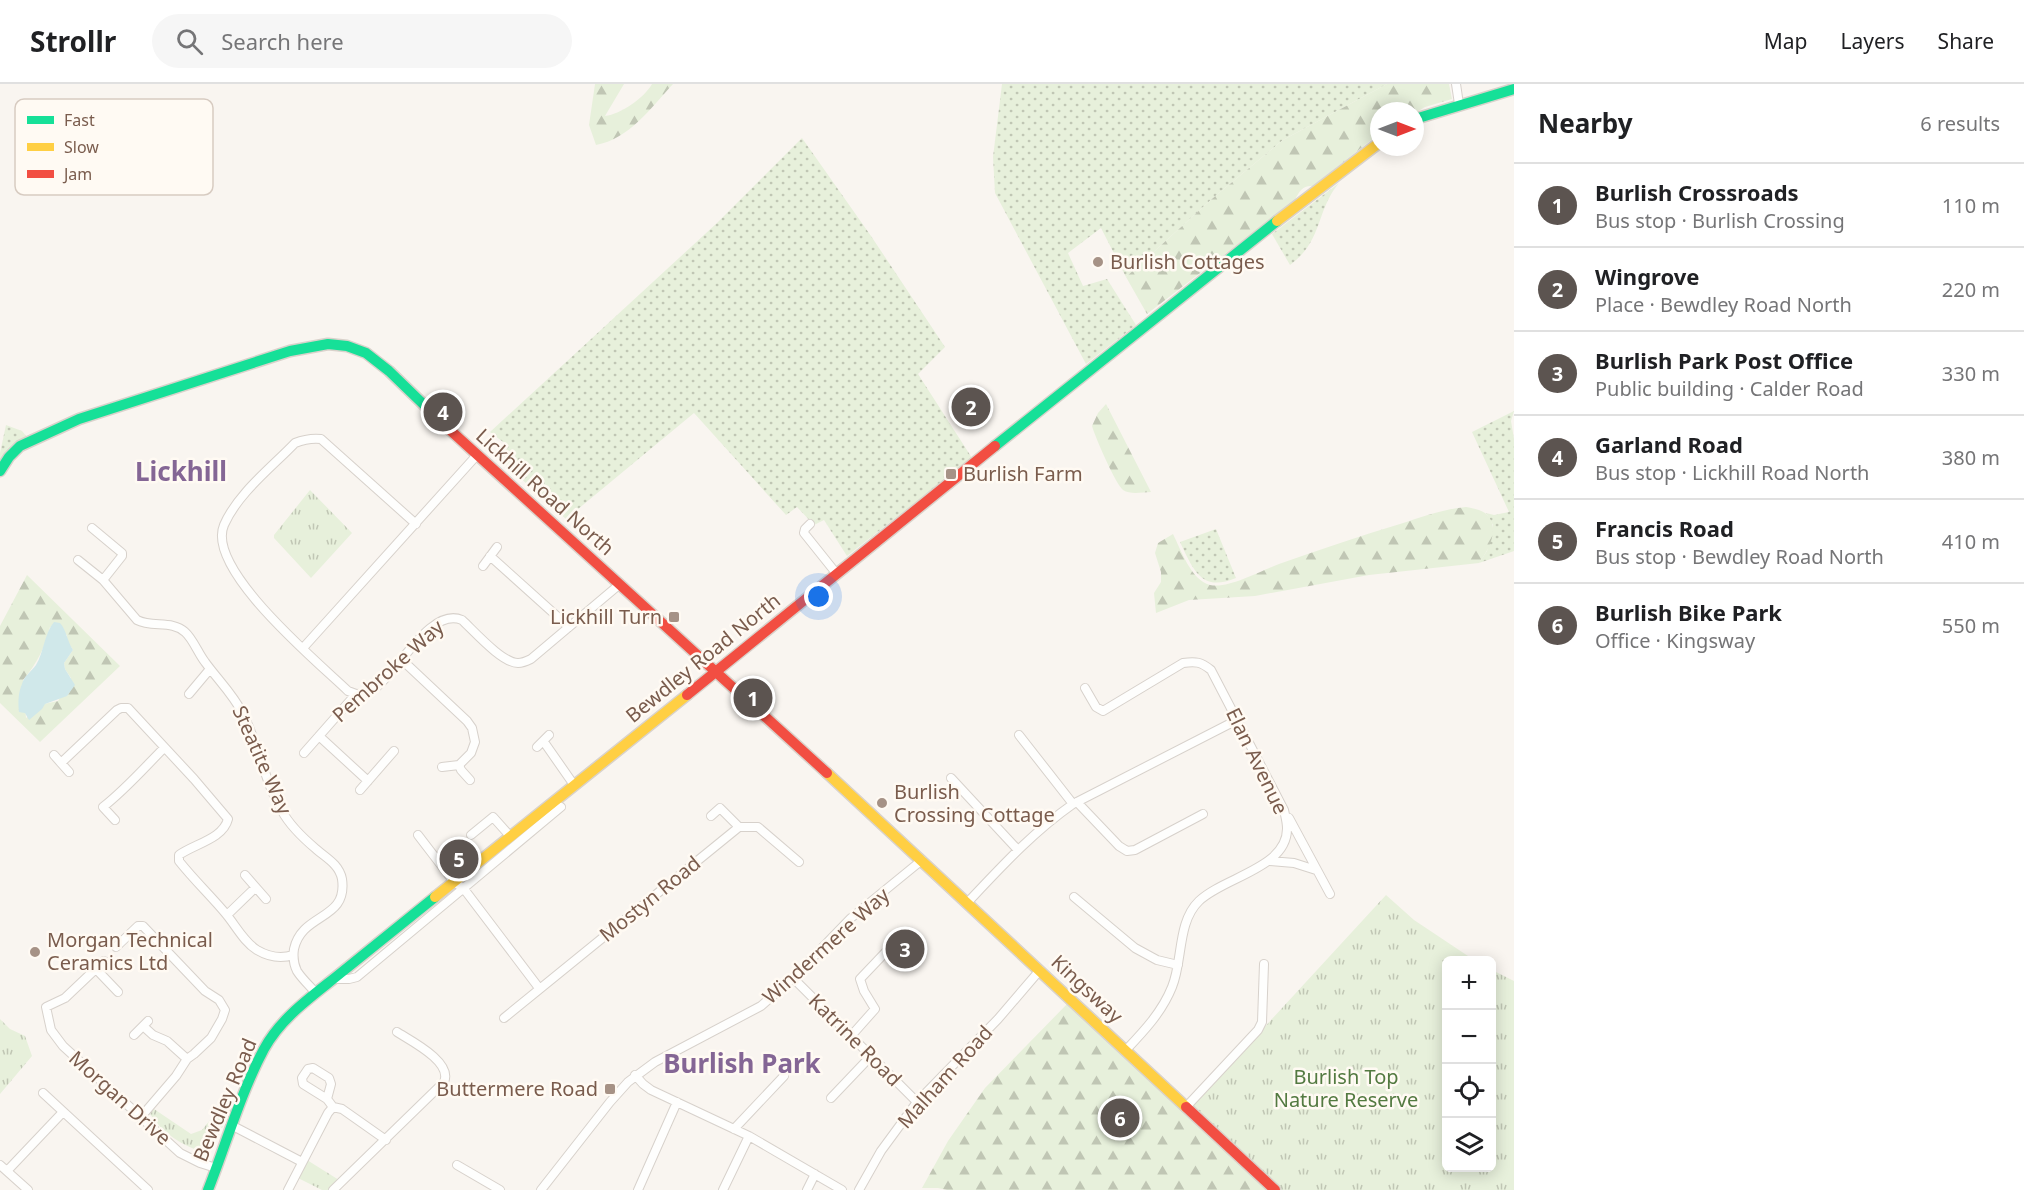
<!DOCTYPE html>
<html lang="en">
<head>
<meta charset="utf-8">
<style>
  :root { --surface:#fff; --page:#f6f6f6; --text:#202124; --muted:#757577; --line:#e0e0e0; --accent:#5c5450 }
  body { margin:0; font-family:"Noto Sans",sans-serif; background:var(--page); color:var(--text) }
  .controls { position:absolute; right:18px; bottom:18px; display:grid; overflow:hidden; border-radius:9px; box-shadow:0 3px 15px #0003 }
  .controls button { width:54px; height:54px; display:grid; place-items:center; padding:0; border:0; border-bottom:2px solid var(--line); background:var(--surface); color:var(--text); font:30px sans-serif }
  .compass { position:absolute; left:1370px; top:18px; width:54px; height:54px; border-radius:50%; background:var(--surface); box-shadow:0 3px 15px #0003; rotate:90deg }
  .you { position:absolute; left:819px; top:513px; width:21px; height:21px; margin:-15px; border:4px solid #fff; border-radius:50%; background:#1a73e8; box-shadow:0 0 0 9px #1a73e833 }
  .badge { display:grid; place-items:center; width:39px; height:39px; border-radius:50%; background:var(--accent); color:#fff; font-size:20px; font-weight:700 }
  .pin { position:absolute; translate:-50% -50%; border:3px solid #fff; box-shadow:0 2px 6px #0006 }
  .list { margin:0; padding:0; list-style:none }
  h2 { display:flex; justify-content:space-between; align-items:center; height:78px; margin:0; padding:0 24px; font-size:26px }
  h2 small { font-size:20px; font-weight:400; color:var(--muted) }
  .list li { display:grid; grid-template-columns:39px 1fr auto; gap:18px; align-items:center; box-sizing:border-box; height:84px; padding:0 24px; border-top:2px solid var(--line) }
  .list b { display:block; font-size:22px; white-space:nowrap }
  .list p { margin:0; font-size:20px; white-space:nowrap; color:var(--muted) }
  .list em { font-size:20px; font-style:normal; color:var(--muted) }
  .icon { flex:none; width:33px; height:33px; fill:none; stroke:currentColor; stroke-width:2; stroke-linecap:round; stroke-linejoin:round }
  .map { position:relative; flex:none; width:1514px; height:1106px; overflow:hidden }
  header { display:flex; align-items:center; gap:36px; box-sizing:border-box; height:84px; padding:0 30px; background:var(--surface); border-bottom:2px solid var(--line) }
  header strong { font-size:28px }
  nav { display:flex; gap:33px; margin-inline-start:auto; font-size:21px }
  .search { width:420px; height:54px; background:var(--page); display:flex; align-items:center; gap:15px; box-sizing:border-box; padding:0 21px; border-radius:33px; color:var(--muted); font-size:22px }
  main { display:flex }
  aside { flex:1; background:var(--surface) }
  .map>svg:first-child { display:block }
</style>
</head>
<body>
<header>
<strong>Strollr</strong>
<div class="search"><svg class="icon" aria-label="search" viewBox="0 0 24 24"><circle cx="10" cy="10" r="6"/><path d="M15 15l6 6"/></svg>Search here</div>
<nav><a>Map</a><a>Layers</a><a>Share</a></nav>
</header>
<main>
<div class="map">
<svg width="1514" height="1106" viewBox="0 0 1514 1106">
  <defs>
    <pattern id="grass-dots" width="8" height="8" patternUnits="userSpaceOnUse" patternTransform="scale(1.5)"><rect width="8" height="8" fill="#e7f0db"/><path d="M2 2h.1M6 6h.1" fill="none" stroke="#c0c6b4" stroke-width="1.8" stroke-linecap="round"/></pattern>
    <pattern id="forest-firs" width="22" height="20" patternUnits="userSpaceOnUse" patternTransform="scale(1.5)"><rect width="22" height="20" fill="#e7f0db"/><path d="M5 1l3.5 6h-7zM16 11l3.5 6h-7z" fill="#c0c6b4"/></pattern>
    <pattern id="park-tufts" width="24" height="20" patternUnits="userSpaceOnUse" patternTransform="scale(1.5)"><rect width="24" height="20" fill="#e7f0db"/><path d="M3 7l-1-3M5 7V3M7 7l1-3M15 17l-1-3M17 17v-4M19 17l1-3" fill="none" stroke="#c0c6b4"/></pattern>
  </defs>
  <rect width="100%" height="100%" fill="#f9f5f0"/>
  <path fill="url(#grass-dots)" d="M1002,0h385l-104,56 -70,58 -87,79 -25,-49 -33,25 15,33 24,-7 29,46 -50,39 -91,-171 -2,-36z
    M802,54l69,98 74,111 -27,27 54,84 -125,98 -23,-36 -10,5 -17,-18 -11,8 -92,-102 -128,106 -69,-62 10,-12 -17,-13 227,-209z
    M1339,99c-23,27 -16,58 -49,82l-18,-31z
    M1514,327l-3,10 3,18v112l-35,12 8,-12 6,-26 -7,-12 8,2 15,-3 -37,-80z
    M6,341l16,6 5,6 -27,28v-12z
    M1216,445l20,49c-35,15 -43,-9 -56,-36z"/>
  <path fill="url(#forest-firs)" fill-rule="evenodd" d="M595,0h29l-19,32c16,-2 39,-18 47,-32h21c-22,24 -44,55 -77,61l-7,-20z
    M1387,0h62l3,15 -27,8 -10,6v-2h-36v23l-66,52c-10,-1 -14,5 -18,14l-148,114 -21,-37 87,-79 70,-58z
    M1106,320l45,88c-9,0 -20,3 -28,-2 -7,-5 -28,-53 -31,-64l6,-13z
    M1466,423c6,1 15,3 19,6 17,14 3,38 -6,50l-110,12 -114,21 -66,4 -33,13 -2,-20 7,-11v-10l-6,-19 3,-10 15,-9c8,16 18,46 37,51 19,4 50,-14 69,-21 40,-14 81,-28 121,-40 22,-7 43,-15 66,-17z
    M27,491l93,91 -80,76 -40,-39v-77zM50,543l17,8v6l6,9 -9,13 1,6 6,9 -13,23 -14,3 -18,14 -3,-38c15,-18 21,-31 27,-53z
    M1069,918l201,188h-323l-9,-2h-16l26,-47 37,-53z"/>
  <path fill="url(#park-tufts)" d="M310,406l42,43 -41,45 -37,-40v-3z
    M1386,811l28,25 60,40h-28v208h46v-198l22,11v209h-234l-89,-83z
    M0,935l10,10 15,7 7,20 -32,38z
    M233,1008l4,3 -24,53 -9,5c-22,-8 -41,-19 -54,-39l4,-5 37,25 11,-4z
    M307,1076l32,20 -11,10h-6l-24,-12z"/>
  <path fill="#d0e8ea" d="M54,538l6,1c7,8 7,18 13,27l-9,13 1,6 10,16 -8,11 -22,8 -3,5 -13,11 -4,-7 -6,-1c-1,-9 -1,-19 3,-28 2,-8 9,-12 14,-19 8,-13 8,-31 18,-43z"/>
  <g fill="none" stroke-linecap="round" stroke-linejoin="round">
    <g stroke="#d7d1cb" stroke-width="10">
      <path id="street" d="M1456,0l3,20
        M810,440l-5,5 -1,4 32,40
        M92,444l30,25v3l-19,24
        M490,472l79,71
        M78,476l25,20 34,40c15,8 35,0 48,12 8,7 13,21 20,30 13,18 28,32 38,52 16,31 21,67 39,97 8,15 21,27 34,38 10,9 23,15 26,30 6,42 -40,33 -48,70 -1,7 0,16 3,22 5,8 13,15 18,21
        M483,482l14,-19
        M303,564l174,-193
        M401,575l66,62 5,7 3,14 -4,11 -12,12 -17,2
        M1085,604l11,19 7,4 80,-48c13,-2 18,-1 28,7l73,140c1,5 3,12 3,18 1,40 -63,49 -88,73 -22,21 -16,60 -27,86 -10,25 -28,44 -46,63
        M189,610l21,-25
        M356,610l-8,-3c-29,-28 -143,-122 -124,-166 14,-32 47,-57 71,-82 10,-4 16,-5 26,-4l95,85
        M1019,651l54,69
        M319,652l49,45
        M544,658l30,43
        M537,663l12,-12
        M304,669l52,-59c7,0 12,-1 18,-5 23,-15 56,-83 88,-69 12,11 40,43 56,43 5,0 9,-2 13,-4l89,-75
        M54,671l7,8
        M459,681l2,5 9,10
        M69,688l-8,-9 56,-53 4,-2h7l66,71 34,40c-5,20 -34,25 -49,36v6c15,19 32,35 47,53 10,12 18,28 31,36 12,7 24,9 36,5
        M951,694l67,72
        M360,706l34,-39
        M1077,718l42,44 8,5 8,-1 68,-36
        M711,732l9,-8 19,19
        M1289,734l41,76
        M115,736l-12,-13c23,-18 41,-39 61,-59
        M418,751l36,47 10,7 75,99
        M471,751l22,-18 17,19
        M1270,777l24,2 22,7
        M245,791l21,24
        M1074,813l61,51 22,12 21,5
        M968,818c33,-35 65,-70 105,-98l164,-84
        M227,831l28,-27
        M116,863l22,-21h5l62,65 14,9 6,10 -3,9 -11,19 -17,16 -7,5 -11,17 -36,42
        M104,877l-39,37 -19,9 5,23 12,16 117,107 20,10 16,5
        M96,885l22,23
        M793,894l124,124
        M334,895h15l8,-2 204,-170
        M504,934l235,-191h19l41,35
        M148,937l-5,5 10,9 14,6 20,18
        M134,951l9,-9
        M851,952l24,-27 -11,-18 -4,-12 40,-42 18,18
        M635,991l8,9 8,6 98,46 93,54
        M43,1009l105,97
        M831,1014l40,-42
        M327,1015l4,-15 -2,-6 -16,-10 -5,1 -6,9 1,6 24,15 6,8
        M1186,1023l72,-77 4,-8 2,-58
        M233,1042l69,36
        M734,1045l50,-53
        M0,1081l28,25
        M457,1081l43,25
        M7,1087l56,-59
        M288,1106l40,-77 5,-6 9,2 44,31
        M333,1106l111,-108c9,-20 -33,-41 -47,-50
        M541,1106l69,-88 18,-20 27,-20 106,-56 32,-28 58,-60 71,-58
        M638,1106l39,-88
        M723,1106l26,-54
        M807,1106l8,-16
        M859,1106l22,-39 36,-49 81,-83 42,-49"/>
    </g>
    <g stroke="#d9d2cb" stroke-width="13">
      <path id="fast" d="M1415,35l99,-30
        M995,362l282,-225
        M0,387l9,-14 11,-11 59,-27 211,-68 38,-7 19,2 19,7 23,18 61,59
        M208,1106c18,-46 33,-98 56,-141 18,-33 50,-54 78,-77 31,-25 62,-50 93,-75"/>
    </g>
    <g stroke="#d9d2cb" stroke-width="13">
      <path id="slow" d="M1277,137l102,-78
        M827,689l359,334
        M435,813l252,-202"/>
    </g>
    <g stroke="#d9d2cb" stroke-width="13">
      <path id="jam" d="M450,346l377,343
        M687,611l308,-249
        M1186,1023l89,83"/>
    </g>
    <use href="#street" stroke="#fefefd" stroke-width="8"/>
    <use href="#fast" stroke="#16e098" stroke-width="10"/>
    <use href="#slow" stroke="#ffcf43" stroke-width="10"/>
    <use href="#jam" stroke="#f24e42" stroke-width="10"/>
  </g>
  <g fill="#a69286" stroke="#fffaf3" stroke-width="2">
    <circle cx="1098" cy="178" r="6"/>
    <rect x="945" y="384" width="12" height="12" rx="3"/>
    <rect x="668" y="527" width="12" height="12" rx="3"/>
    <circle cx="882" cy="719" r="6"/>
    <circle cx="35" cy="868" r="6"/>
    <rect x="604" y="999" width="12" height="12" rx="3"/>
  </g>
  <g text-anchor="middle" stroke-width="5" stroke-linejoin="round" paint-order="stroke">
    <g font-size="20" fill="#7a5c4d" stroke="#fffaf3" text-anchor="start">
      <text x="1110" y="185">Burlish Cottages</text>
      <text x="963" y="397">Burlish Farm</text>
      <text x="662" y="540" text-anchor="end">Lickhill Turn</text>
      <text x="894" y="715">Burlish<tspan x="894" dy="23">Crossing Cottage</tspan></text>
      <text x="47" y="863">Morgan Technical<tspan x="47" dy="23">Ceramics Ltd</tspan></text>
      <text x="598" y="1012" text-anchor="end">Buttermere Road</text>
    </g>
    <g font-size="20" fill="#7a5c4d" stroke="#fffaf3">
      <text transform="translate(545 408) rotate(42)" y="7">Lickhill Road North</text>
      <text transform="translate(703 574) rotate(-39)" y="7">Bewdley Road North</text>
      <text transform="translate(388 587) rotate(-42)" y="7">Pembroke Way</text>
      <text transform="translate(262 676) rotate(66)" y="7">Steatite Way</text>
      <text transform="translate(1257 677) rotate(64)" y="7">Elan Avenue</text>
      <text transform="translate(650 815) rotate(-39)" y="7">Mostyn Road</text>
      <text transform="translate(826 862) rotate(-42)" y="7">Windermere Way</text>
      <text transform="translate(1087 905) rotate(43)" y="7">Kingsway</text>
      <text transform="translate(855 956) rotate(45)" y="7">Katrine Road</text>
      <text transform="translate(945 993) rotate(-48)" y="7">Malham Road</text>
      <text transform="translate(120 1014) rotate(42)" y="7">Morgan Drive</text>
      <text transform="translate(225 1016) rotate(-67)" y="7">Bewdley Road</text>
    </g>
    <g font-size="20" fill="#537a41" stroke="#fffaf3">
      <text x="1346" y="1000">Burlish Top<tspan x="1346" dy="23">Nature Reserve</tspan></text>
    </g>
    <g font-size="26" font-weight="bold" fill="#846695" stroke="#fffaf3">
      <text x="181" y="397">Lickhill</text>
      <text x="742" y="989">Burlish Park</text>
    </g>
  </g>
  <rect x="15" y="15" width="198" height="96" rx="9" fill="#fffaf3" stroke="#d7cbc1" stroke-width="1.5"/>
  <rect x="27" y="32" width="27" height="8" fill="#16e098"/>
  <rect x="27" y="59" width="27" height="8" fill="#ffcf43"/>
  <rect x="27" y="86" width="27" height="8" fill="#f24e42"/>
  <g font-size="16" fill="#7a5c4d">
    <text x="64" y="42">Fast</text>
    <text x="64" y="69">Slow</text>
    <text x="64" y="96">Jam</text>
  </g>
</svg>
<div class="controls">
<button>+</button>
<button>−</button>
<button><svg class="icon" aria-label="locate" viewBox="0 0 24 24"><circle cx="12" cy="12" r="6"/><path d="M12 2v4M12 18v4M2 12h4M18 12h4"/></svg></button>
<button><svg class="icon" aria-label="layers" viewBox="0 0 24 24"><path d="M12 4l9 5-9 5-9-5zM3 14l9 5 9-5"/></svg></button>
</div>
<svg class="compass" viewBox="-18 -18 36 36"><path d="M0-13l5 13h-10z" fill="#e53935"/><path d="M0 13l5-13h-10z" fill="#757577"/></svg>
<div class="you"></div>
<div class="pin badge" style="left:753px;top:614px">1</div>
<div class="pin badge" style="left:971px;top:323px">2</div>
<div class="pin badge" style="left:905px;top:865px">3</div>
<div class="pin badge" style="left:443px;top:328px">4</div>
<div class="pin badge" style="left:459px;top:775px">5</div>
<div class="pin badge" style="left:1120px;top:1034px">6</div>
</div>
<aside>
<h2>Nearby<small>6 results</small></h2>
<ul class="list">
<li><span class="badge">1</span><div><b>Burlish Crossroads</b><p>Bus stop · Burlish Crossing</p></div><em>110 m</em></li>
<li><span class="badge">2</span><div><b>Wingrove</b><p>Place · Bewdley Road North</p></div><em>220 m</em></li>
<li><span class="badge">3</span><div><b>Burlish Park Post Office</b><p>Public building · Calder Road</p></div><em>330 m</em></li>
<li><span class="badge">4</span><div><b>Garland Road</b><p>Bus stop · Lickhill Road North</p></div><em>380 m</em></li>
<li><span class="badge">5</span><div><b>Francis Road</b><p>Bus stop · Bewdley Road North</p></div><em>410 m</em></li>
<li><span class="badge">6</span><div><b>Burlish Bike Park</b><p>Office · Kingsway</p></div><em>550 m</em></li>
</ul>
</aside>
</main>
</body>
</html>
